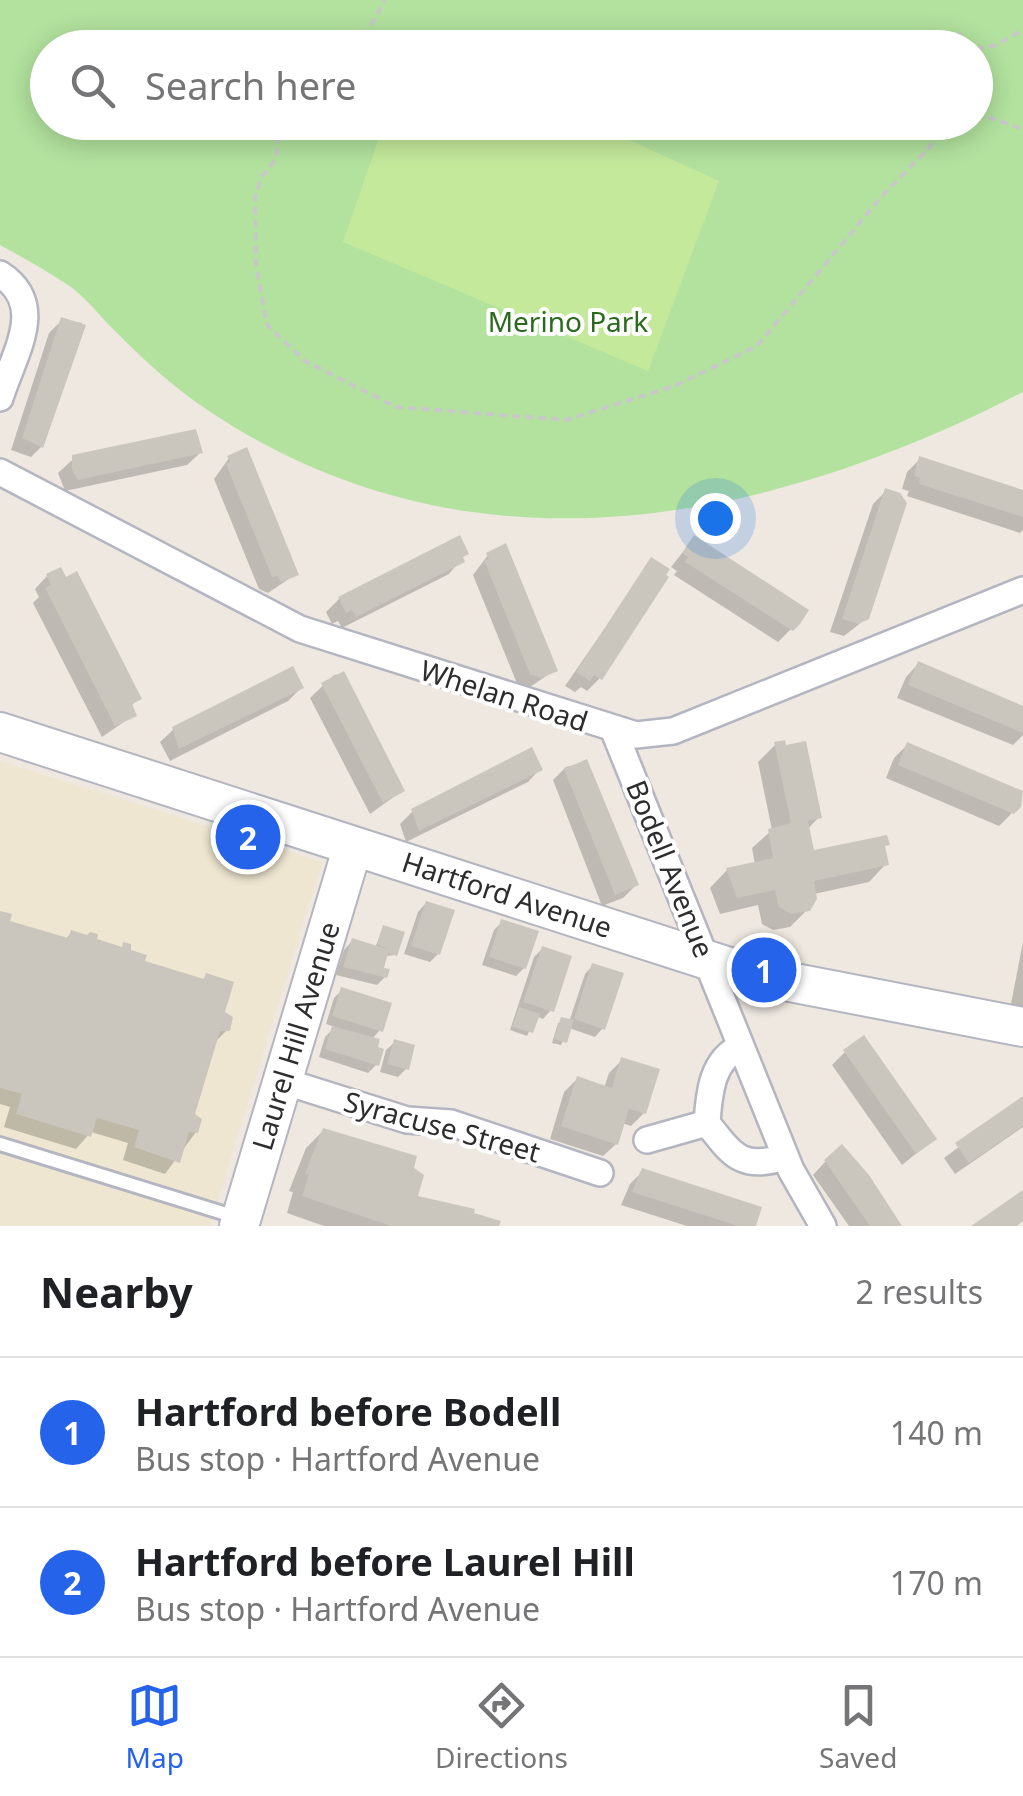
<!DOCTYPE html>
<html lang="en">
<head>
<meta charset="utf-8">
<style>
  :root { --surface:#fff; --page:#f2f2f2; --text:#202124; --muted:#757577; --line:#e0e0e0; --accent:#2563eb }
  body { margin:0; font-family:"Noto Sans",sans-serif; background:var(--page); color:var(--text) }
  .you { position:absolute; left:715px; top:518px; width:35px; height:35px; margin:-25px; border:8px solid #fff; border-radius:50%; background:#1a73e8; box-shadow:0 0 0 15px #1a73e833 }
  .badge { display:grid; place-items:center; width:65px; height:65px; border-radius:50%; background:var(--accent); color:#fff; font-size:32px; font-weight:700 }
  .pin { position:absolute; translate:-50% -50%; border:5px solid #fff; box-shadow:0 2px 10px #0006 }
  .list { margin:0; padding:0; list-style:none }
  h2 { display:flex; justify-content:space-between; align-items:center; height:130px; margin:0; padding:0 40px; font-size:42px }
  h2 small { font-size:32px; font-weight:400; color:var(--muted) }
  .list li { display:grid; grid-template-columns:65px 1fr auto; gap:30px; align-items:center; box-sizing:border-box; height:150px; padding:0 40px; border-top:2px solid var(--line) }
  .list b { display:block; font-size:38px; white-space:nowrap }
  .list p { margin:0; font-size:32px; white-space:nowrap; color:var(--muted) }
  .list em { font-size:32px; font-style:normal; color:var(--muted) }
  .icon { flex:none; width:55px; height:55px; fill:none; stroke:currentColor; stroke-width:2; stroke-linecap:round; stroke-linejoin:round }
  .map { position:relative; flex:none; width:1023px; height:1226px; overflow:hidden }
  .search { position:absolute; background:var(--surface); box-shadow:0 5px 25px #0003; left:30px; right:30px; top:30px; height:110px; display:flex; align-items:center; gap:25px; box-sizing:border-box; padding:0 35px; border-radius:55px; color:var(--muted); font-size:38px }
  .sheet { height:430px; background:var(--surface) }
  nav { display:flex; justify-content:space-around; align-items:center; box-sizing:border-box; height:140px; border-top:2px solid var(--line); background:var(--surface); font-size:28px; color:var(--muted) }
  nav a { display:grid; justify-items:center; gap:5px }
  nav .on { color:var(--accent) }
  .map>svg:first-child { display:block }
</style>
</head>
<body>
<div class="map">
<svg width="1023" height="1226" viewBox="0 0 1023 1226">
  <rect width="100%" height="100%" fill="#eee8e0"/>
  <path fill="#eee6d0" d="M0,761l322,101 -112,364h-210z"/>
  <path fill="#b2e29e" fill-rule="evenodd" d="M0,0h1023v392c-260,134 -554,191 -811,21 -36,-23 -68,-53 -98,-83 -15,-15 -31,-36 -49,-47 -20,-13 -43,-26 -65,-38zM48,48h928v74h-928z"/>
  <path fill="#c4e99b" d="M384,123h208l127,58 -71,190 -305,-129z"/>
  <path fill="#0003" d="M62,320l20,3 -38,121 -13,13 -20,-7 38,-117z
    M194,432l6,21 -13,12 -122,26 -7,-18 13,-12z
    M229,458l67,116 -28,19 -9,-4 -45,-110z
    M920,459l103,33v38l-3,3 -113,-37 2,-5 -7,-2 5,-17z
    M886,491l-19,127 -23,18 -14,-4 43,-128z
    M694,538l97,91 -13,13 -104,-67 3,-4 -6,-4z
    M488,555l67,115 -28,19 -9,-3 -45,-111z
    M461,559l-12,15 -107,54 -4,-7 -6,3 -6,-12 13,-13z
    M652,560l-52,118 -13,13 -6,-4 -6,5 -10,-6z
    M47,576l92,122 -9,9 4,8 -32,22 -69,-134 6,-6 -4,-8z
    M918,664l105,45v26l-10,10 -116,-47 9,-21z
    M292,669l9,19 -13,13 -118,60 -10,-19 13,-12z
    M342,674l60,117 -32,23 -60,-116 24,-23z
    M775,745l44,72 -12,13 5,23 71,-5 3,16 -17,18 -55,12 -6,15 -18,18 -17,3 -11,-6 -4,-19 -38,9 -10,-26 17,-18 28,-5 -3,-17 20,-18 -14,-68z
    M907,745l105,68 -13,13 -113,-48 8,-20z
    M586,762l50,123 -13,13 -21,8 -49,-126 13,-13z
    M540,769l-12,13 -122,60 -6,-18 13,-13z
    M426,903l12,51 -8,8 -26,-8 14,-42z
    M0,913l7,9 58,18 6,-7 49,16 4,-4 18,17 60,18 5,-4 20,54 -14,14 -21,71 4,17 -31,42 -42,-14 5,-17 -37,-11 -15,17 -72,-22 6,-20 -10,-3z
    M502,922l22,46 -8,8 -34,-11 12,-35z
    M383,928l12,27 -10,1 -4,13 4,8 -8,8 -41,-10 8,-25 8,-9 23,7z
    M1023,942v80l-14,-8z
    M542,949l9,61 -8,9 -7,-3 -9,20 -17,-6 24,-73z
    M593,965l10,63 -8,9 -26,-9 -8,17 -9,-2 6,-20 11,-1 16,-48z
    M342,990l38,40 -8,9 5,25 -9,9 -49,-16 6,-20 10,-10 -9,-3 8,-26z
    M395,1042l11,27 -8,8 -18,-5 6,-22z
    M845,1052l89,87 -32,26 -70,-100z
    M622,1060l22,53 -13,13 -9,-3 -6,21 -13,12 -53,-17 14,-47 13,-13 27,9 5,-15z
    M1023,1099v28l-68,47 -11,-16z
    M323,1131l88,38 4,29 82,28h-173l-37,-13 6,-21 -4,-1 17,-43z
    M834,1152l64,74h-49l-36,-51z
    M643,1171l111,55h-67l-66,-21 9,-21z"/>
  <path fill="#cac6be" d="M61,317l25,8 -43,123 -21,-10z
    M196,429l7,24 -125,27 -6,-10v-15z
    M247,447l52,128 -18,7 -4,-6 -5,1 -46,-113 4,-2 -3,-6z
    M919,456l104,34v27l-104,-33 1,-6 -6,-2z
    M885,488l15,5 7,10 -38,116 -11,5 -16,-5z
    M460,535l9,19 -6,3 2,5 -109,55 -4,-7 -6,3 -8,-16z
    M694,535l115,75 -9,14 -7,7 -108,-69 3,-5 -6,-4z
    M506,543l52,128 -17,7 -11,-4 -46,-114 5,-1 -3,-6z
    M651,557l19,12 -4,6 3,2 -67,103 -8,-5 -4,6 -14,-9z
    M61,567l5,10 11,-6 65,128 -10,5 5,12 -22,10 -70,-138 6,-3 -5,-11z
    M918,661l105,45v27l-115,-48z
    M293,666l11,22 -125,61 -7,-22z
    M344,671l61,120 -22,12 -62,-120z
    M785,740l1,5 20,-4 16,77 -14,3 6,29 73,-15 3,10 -5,1 4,19 -75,16 3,18 -7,12 -19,3 -12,-7 -4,-17 -38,8 -11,-30 47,-10 -5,-29 23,-6 -17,-81z
    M907,742l116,49 -2,16 -7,7 -116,-49z
    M532,747l11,23 -124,61 -8,-22z
    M587,759l52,126 -24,10 -51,-126z
    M426,901l29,9 -15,45 -29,-9z
    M0,911l12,3 -2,7 58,17 3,-8 16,5 3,-3 8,2 -1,5 25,8 1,-5 8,2v6l16,5 -2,6 59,18 2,-6 28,9 -9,30 8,5 -3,14h-10l-25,83 7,5 -4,14 -9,-1 -9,31 -46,-16 5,-17 -42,-12 -6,19 -75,-23 6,-20 -22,-6z
    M501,919l38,12 -13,38 -37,-12z
    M383,925l22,7 -8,24 -9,-3 -4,15 6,1 -3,9 -44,-11 9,-29 38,12 -13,-6z
    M542,946l30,10 -18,56 -31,-10z
    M592,963l32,10 -19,57 -31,-11z
    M341,987l51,16 -9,29 -51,-16z
    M519,1007l21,7 -7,19 -21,-6z
    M561,1017l13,3 -7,23 -13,-4z
    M332,1026l48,13 -2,8 6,2 -5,17 -54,-17z
    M864,1035l73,104 -21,15 -73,-104z
    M394,1039l21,6 -6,25 -22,-6z
    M621,1057l39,12 -14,45 -17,-5 -11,36 -57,-19 16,-50 35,12z
    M1023,1096v30l-54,37 -14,-20z
    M323,1128l94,28 -3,12 10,7 -6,21 57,13 -1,4 27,8 -2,5h-108l-89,-30 7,-21 -4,-2z
    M842,1144l27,31 33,51h-32l-46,-66z
    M642,1168l120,39 -6,19h-18l-106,-34z
    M1023,1190v31l-6,5h-46z"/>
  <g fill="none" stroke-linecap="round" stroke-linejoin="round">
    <g stroke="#b3b5c0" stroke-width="18">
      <path id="lane" d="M0,1144l236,73"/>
    </g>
    <g stroke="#b3b5c0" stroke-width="30">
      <path id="street" d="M0,274c48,31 14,79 0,124
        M0,472l300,157 336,106 37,-4 350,-141
        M614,731l177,439 32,56
        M741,1047c-29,12 -32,46 -34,76 26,33 34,47 78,34
        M283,1081l124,39 44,3 149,50
        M647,1140l60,-17"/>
    </g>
    <g stroke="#b3b5c0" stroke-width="42">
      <path id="secondary" d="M0,732l754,243 269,52
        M239,1226l114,-380"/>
    </g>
    <path stroke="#c8c8c8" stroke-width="4" stroke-dasharray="8 5" stroke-linecap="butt" d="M358,48l27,-48
      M958,48l2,-16
      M976,49l20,-4 27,-15
      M976,113l47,16
      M280,122l-4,37 -15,19 -6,19 1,68 11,60 38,36 91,46 170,13 108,-34 83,-40 125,-150 47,-48 16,-26"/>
    <use href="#lane" stroke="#fff" stroke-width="12"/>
    <use href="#street" stroke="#fff" stroke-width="25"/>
    <use href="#secondary" stroke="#fff" stroke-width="38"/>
  </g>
  <g text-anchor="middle" stroke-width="8" stroke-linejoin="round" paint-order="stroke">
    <g font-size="28" fill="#296a1d" stroke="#fff">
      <text x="568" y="332">Merino Park</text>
    </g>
    <g font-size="28" fill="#2d2d2d" stroke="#fff">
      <text transform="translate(504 696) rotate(18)" y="10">Whelan Road</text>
      <text transform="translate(670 869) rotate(68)" y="10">Bodell Avenue</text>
      <text transform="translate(507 895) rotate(18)" y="10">Hartford Avenue</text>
      <text transform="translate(296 1036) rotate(-73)" y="10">Laurel Hill Avenue</text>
      <text transform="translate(442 1127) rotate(15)" y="10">Syracuse Street</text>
    </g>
  </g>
</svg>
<div class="you"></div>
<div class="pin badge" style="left:764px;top:970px">1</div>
<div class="pin badge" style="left:248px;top:837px">2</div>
<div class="search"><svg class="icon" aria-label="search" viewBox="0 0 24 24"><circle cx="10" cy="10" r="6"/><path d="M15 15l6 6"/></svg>Search here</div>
</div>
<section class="sheet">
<h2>Nearby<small>2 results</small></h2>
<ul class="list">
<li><span class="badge">1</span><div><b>Hartford before Bodell</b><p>Bus stop · Hartford Avenue</p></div><em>140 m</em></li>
<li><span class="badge">2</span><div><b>Hartford before Laurel Hill</b><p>Bus stop · Hartford Avenue</p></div><em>170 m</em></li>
</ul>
</section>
<nav>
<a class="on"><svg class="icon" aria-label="map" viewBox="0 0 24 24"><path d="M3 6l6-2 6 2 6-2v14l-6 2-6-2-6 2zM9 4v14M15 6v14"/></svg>Map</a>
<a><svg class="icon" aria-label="directions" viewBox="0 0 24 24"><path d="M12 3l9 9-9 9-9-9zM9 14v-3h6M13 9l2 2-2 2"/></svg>Directions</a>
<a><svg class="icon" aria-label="saved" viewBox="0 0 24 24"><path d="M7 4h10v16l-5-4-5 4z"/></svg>Saved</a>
</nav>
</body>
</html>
